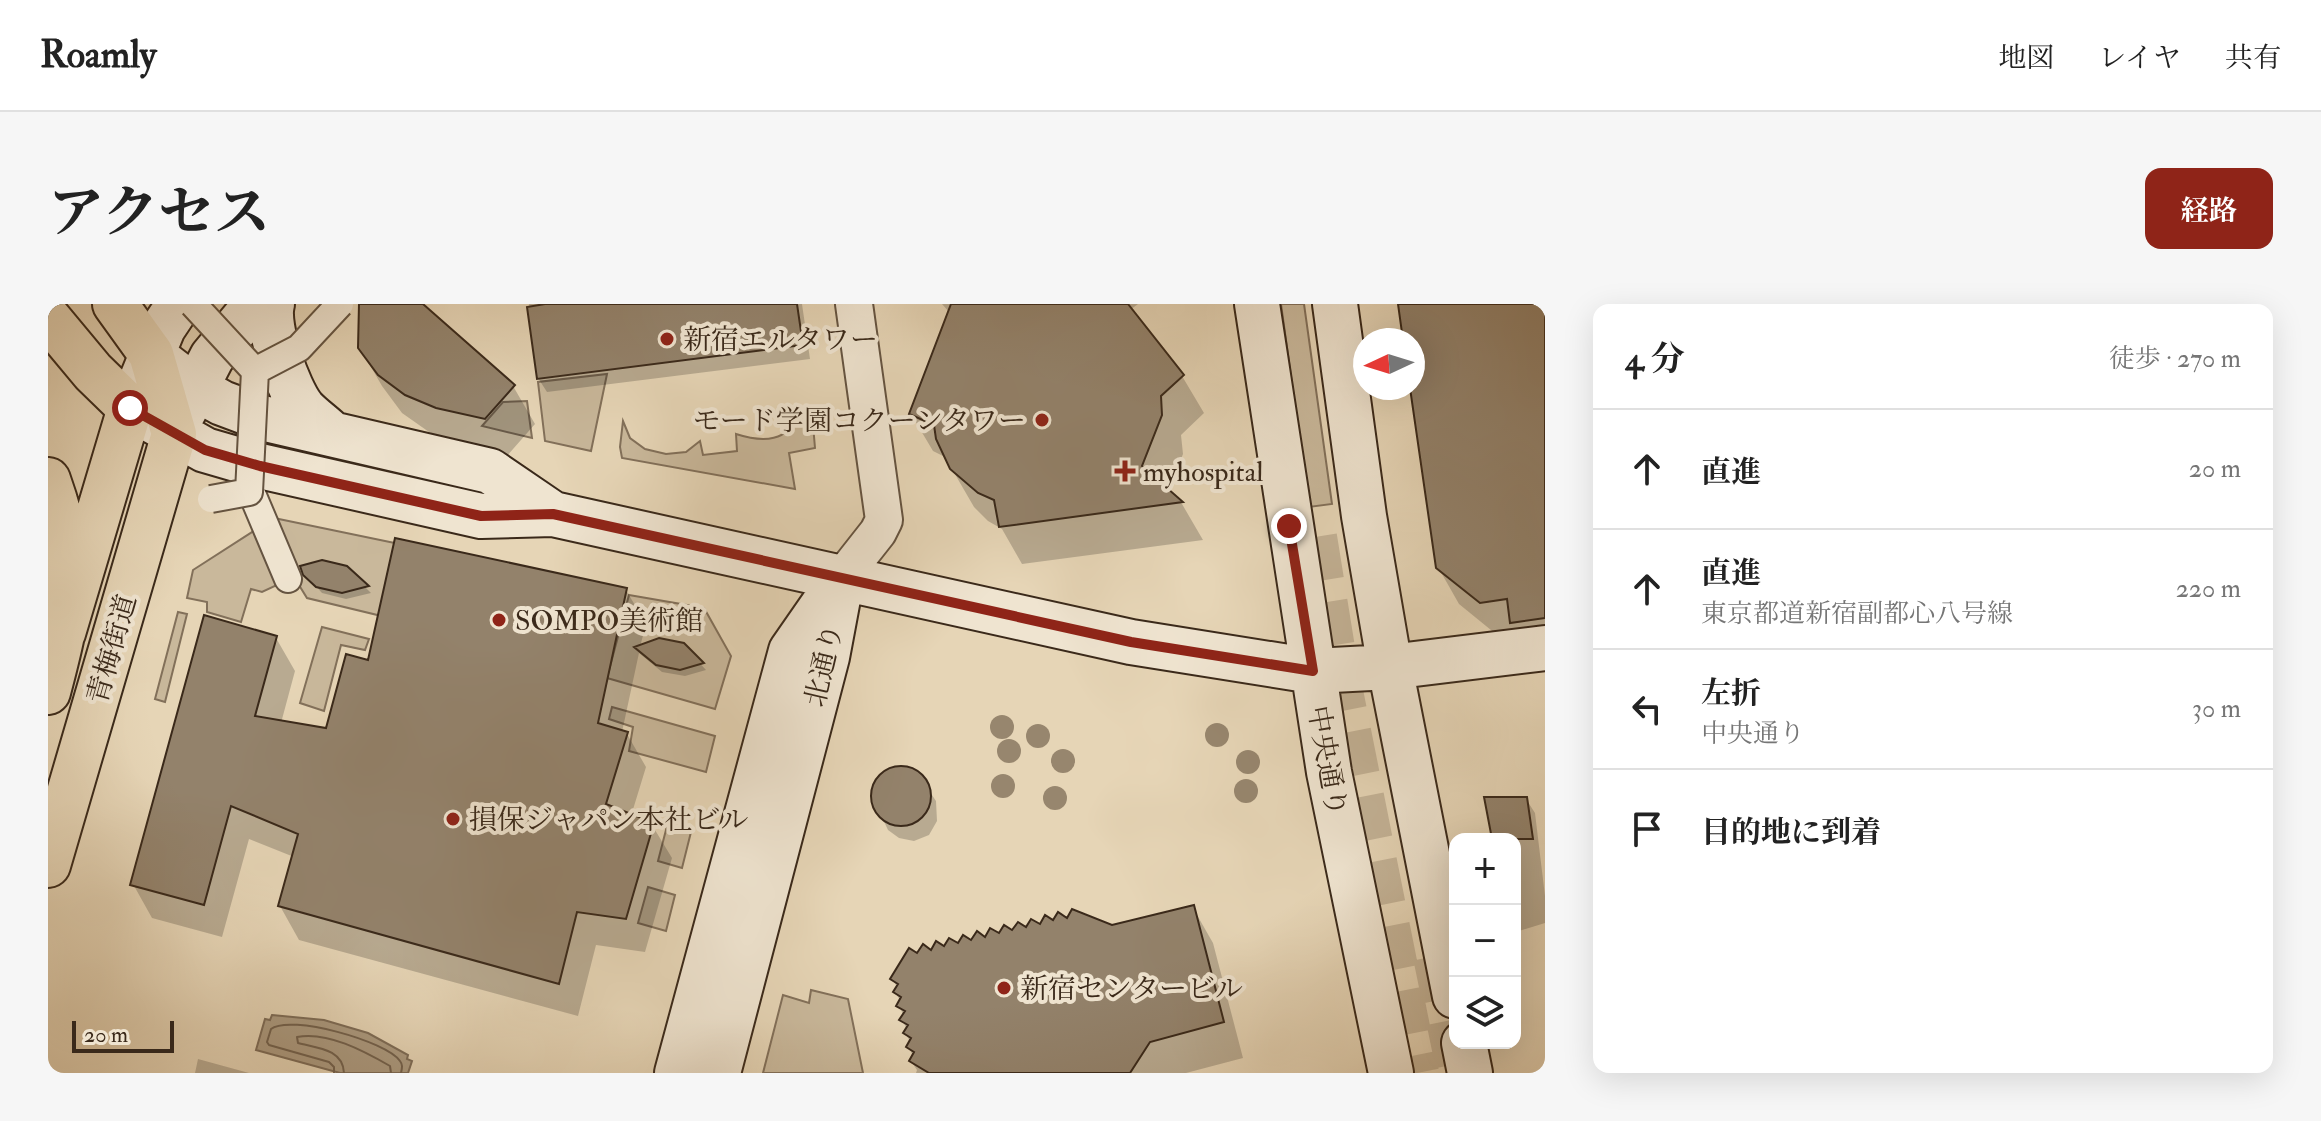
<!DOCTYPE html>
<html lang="ja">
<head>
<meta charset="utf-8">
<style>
  :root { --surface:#fff; --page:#f6f6f6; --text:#222; --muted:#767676; --line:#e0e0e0; --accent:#8f2418 }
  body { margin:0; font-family:"IM FELL Double Pica","Noto Serif JP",serif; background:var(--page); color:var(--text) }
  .controls { position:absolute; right:24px; bottom:24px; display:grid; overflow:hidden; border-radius:16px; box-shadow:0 8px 32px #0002 }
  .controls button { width:72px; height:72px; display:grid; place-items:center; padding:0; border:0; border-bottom:2px solid var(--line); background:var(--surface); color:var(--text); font:40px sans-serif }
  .compass { position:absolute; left:1305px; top:24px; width:72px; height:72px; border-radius:50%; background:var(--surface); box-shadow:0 8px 32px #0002; rotate:266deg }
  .scale { position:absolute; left:24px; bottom:20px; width:102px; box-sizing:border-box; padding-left:8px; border:4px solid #3a291a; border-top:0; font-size:22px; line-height:28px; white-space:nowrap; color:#3a291a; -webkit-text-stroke:6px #efe4d0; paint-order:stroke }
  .stop { position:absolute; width:24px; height:24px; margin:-18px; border:6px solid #8f2418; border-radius:50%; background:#fff }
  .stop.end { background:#8f2418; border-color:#fff; box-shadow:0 2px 8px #0008 }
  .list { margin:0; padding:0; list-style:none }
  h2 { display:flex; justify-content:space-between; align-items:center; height:104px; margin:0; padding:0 32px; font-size:34px }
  h2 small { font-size:26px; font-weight:400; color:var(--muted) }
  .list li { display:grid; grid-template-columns:52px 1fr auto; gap:24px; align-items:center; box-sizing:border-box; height:120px; padding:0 32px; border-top:2px solid var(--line) }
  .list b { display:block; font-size:30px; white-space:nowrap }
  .list p { margin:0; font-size:26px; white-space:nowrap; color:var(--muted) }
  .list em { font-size:26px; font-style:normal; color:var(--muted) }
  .icon { flex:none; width:44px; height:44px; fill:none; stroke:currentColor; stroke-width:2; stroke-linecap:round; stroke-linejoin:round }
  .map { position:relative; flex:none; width:1497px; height:769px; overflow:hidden; border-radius:16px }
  header { display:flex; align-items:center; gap:48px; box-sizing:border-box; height:112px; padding:0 40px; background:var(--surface); border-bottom:2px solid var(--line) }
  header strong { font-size:38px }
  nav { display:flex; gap:44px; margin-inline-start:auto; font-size:28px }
  .intro { display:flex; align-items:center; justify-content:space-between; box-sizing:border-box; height:192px; padding:0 48px }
  h1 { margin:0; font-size:56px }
  .button { padding:20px 36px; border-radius:16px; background:var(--accent); color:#fff; font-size:28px; font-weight:700 }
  main { display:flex; gap:48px; padding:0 48px }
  aside { flex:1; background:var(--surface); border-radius:16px; box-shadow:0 8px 32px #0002 }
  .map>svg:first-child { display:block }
</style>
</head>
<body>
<header>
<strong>Roamly</strong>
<nav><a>地図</a><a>レイヤ</a><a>共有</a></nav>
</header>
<div class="intro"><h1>アクセス</h1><a class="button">経路</a></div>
<main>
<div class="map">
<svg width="1497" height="769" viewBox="0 0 1497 769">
  <rect width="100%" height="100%" fill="#e6d5b6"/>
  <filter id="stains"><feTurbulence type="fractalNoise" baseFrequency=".0025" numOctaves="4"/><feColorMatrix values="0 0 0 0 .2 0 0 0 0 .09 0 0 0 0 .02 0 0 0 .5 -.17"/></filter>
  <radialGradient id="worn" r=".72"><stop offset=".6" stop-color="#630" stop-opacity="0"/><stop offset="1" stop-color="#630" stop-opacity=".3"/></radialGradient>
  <path fill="#c9b89b" stroke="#82705a" stroke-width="2" d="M1233,0h23l28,200 -23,3z
    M559,70l-16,77 -46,-10 -7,-59z
    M479,97l5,37 -50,-12 21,-24z
    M753,109h11l3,35 -26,5 6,36 -173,-31 -2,-11 3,-26 7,17 15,11 21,5 20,-2 14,-11 3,14 34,-4 -1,-17c28,9 51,8 65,-21z
    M226,214l169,35 -20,73 -116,-28 -13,-21 -32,15 -11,-3 -10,33 -34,-10v-10l-20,-4 6,-28z
    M581,291l75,13 27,48 -16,53 -108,-31z
    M130,308l9,2 -22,88 -10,-3z
    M274,323l47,12 -4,11 -24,-5 -17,66 -24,-8z
    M564,403l103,29 -9,36 -77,-21 4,-24 -24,-8z
    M619,522l24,6 -9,36 -24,-7z
    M600,583l27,8 -9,36 -28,-8z
    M763,686l37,9 15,74h-100l20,-78 26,8z"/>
  <path fill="#ac9b81" stroke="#7e6d58" stroke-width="2" d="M224,711l52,5 44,13 40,22 -1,4 5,2 -4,12h-68l-84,-23 9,-31 5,1z"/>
  <path fill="#0003" d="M313,0h59l93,82 22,38 -28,32 -48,-11 -30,-13 -27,-19 -20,-27 -22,-38z
    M481,0h273l8,55 -263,33 -9,-14z
    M894,0h196l-8,6 52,66 22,37 -23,22 2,19 -15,37 14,13 21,36 -181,24 -20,-35 -14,-8 -14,-14 -29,-50 -12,-6 -22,-37 39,-101z
    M1352,0h145v352l-43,-17 -43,-35 -21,-37 -26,-179 1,-48h-8z
    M298,264l25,25 -25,6 -24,-6 -17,-19z
    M578,286l20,34 -6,23 43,-2 23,25 -21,6 -23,-4 -23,-19 -17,79 5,2 19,33 -15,49 21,9 20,33 -27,94 -49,-7 -18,71 -279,-76 -19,-34 14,-49 -45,-18 -27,98 -70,-19 -19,-34 143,-246 19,33 -14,52 46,7 43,-68z
    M855,462l12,4 21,31 1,20 -8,14 -15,6 -15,-3 -11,-8 -16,-34 3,-12 11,-13z
    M1478,495l9,14 10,83v27l-26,8 -4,-7v-85h-21z
    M1145,604l20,35 30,115 -57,15h-270l1,-3 -6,-9 3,-4 -6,-10 3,-4 -6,-10 2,-4 -5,-9 2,-4 -5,-10 2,-4 -6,-10 3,-4 -6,-9 26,-24 150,-35 44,7z
    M150,755l51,14h-54z"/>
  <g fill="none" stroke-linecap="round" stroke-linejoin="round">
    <path stroke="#73624e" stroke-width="2" d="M286,769v-6l-5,-5 -60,-17 -2,-3 4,-13c19,-15 115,12 129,32 3,4 2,7 1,12
      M296,769c-1,-24 -27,-25 -46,-30l-1,-6c30,-6 67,14 93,29l1,7"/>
  </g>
  <path fill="#93826b" stroke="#3a291a" stroke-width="2" d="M311,0h64l92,81 -30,34 -49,-11 -31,-13 -27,-20 -20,-27z
    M497,0h252l6,41 -266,34 -10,-72z
    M903,0h177l56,71 -23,21 1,19 -20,51 41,36 -184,25 -5,-27 -16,-7 -28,-24 -14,-30 -2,-14 -25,-11z
    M1350,0h147v314l-35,5 -3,-24 -27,4 -44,-35 -26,-180h3v-48h-10z
    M347,234l232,50 -29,135 30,9 -22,72 48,19 -28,96 -49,-7 -18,72 -281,-78 20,-72 -67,-28 -27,99 -74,-20 74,-270 73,21 -22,80 71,12 20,-74 22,6z
    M274,256l25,6 22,20 -27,7 -26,-6 -13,-12 -3,-9z
    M611,334l25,5 20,20 -24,7 -24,-5 -22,-18z
    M823 492a30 30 0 1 1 60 0a30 30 0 1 1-60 0Z
    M1436,493h43l6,42h-41z
    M1146,601l30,117 -74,20 -20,31h-201l-20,-12 5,-9 -8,-5 5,-9 -8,-5 5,-8 -9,-5 6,-9 -9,-5 5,-9 -8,-5 5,-8 -8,-5 19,-31 8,5 6,-9 8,6 5,-9 8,5 5,-8 9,5 5,-8 8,5 6,-9 8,6 5,-9 9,5 5,-8 8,5 6,-8 8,5 5,-8 9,5 5,-9 8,5 5,-8 9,6 5,-9 40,16z"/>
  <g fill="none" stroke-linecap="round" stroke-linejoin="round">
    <path stroke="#c4b397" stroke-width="44" stroke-dasharray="44 22" stroke-linecap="butt" d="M1267,233l20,124 82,412
      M1387,652l24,117"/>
    <g stroke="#655441" stroke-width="30">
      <path id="pedestrian" d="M201,188l4,4 35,83"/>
    </g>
    <g stroke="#655441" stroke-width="40">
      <path id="minor" d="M793,275l37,-47 6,-12 -30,-216"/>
    </g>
    <g stroke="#3a291a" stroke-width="48">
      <path id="secondary" d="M131,0l-16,24 -33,80 75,42 55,16 221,50 72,-2 578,128 182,29 77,-4 155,-19
        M224,0c-6,23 16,85 31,104 8,9 20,17 29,26
        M1209,0l72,468 62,301
        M1287,0l29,212 26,151 65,329
        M103,50l44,34 27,15 40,15 228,53 63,43
        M135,109l29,-56 44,-53
        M1416,739l6,30
        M629,769l114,-422 50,-72
        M670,769l109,-416 12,-64"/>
    </g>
    <g stroke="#3a291a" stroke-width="48">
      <path id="primary" d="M0,14l45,54 37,36 -67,225
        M0,176c31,87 23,125 0,212
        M0,561l126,-431 -23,-80 -36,-50"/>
    </g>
    <use href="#pedestrian" stroke="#efe4d0" stroke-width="26"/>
    <use href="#minor" stroke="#efe4d0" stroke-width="36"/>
    <use href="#secondary" stroke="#efe4d0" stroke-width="44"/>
    <use href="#primary" stroke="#e6d5b6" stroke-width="44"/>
    <g stroke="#655441" stroke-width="30" stroke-linecap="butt">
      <path id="pedestrian-bridge" d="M145,0l62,67 -6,121 -38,7
        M207,67l44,-23 41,-44"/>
    </g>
    <use href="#pedestrian-bridge" stroke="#efe4d0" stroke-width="26"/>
  </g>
  <g fill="#97866e">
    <circle cx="954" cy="423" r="12"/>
    <circle cx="1169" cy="431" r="12"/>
    <circle cx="990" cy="432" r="12"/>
    <circle cx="961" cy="447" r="12"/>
    <circle cx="1015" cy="457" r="12"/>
    <circle cx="1200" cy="458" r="12"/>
    <circle cx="955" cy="482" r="12"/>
    <circle cx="1198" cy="487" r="12"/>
    <circle cx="1007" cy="494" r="12"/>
  </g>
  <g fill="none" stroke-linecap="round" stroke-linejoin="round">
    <path stroke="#8f2418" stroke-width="10" d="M82,104l75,42 55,16 221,50 72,-2 578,128 182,29 -24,-145"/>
  </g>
  <g fill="#8f2418" stroke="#efe4d0" stroke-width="3">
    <circle cx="619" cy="35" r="8"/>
    <circle cx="994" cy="116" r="8"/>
    <path d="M1073 155h8v8h8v8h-8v8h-8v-8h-8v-8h8z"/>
    <circle cx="451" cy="316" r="8"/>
    <circle cx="405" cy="515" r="8"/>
    <circle cx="956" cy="684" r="8"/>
  </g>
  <g text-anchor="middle" stroke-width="8" stroke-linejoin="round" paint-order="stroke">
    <g font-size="28" fill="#3a291a" stroke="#efe4d0" text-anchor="start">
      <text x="635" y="45">新宿エルタワー</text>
      <text x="978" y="126" text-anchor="end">モード学園コクーンタワー</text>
      <text x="1095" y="177">myhospital</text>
      <text x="467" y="326">SOMPO美術館</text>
      <text x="421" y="525">損保ジャパン本社ビル</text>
      <text x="972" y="694">新宿センタービル</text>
    </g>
    <g font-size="28" fill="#3a291a" stroke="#efe4d0">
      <text transform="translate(63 345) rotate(-74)" y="10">青梅街道</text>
      <text transform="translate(775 361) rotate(-77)" y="10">北通り</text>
      <text transform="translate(1280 457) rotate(80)" y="10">中央通り</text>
    </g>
  </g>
  <rect width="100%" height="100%" filter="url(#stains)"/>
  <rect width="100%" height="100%" fill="url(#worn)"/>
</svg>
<div class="controls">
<button>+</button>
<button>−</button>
<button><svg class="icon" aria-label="layers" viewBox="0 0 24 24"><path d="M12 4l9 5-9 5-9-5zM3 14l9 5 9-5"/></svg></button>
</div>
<svg class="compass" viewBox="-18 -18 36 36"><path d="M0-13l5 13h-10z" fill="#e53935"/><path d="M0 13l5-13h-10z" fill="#767676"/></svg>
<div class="scale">20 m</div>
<div class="stop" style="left:82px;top:104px"></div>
<div class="stop end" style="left:1241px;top:222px"></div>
</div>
<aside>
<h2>4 分<small>徒歩 · 270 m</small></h2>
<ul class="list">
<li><svg class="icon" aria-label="ahead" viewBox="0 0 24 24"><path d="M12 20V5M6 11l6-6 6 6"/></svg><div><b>直進</b></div><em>20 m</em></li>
<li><svg class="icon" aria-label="ahead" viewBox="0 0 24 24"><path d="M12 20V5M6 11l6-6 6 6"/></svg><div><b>直進</b><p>東京都道新宿副都心八号線</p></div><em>220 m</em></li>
<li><svg class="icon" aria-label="left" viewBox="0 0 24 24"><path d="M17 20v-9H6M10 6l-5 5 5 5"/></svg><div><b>左折</b><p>中央通り</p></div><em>30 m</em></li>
<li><svg class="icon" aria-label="arrive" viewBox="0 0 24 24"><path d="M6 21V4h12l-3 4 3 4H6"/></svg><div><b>目的地に到着</b></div></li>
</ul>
</aside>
</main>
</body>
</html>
